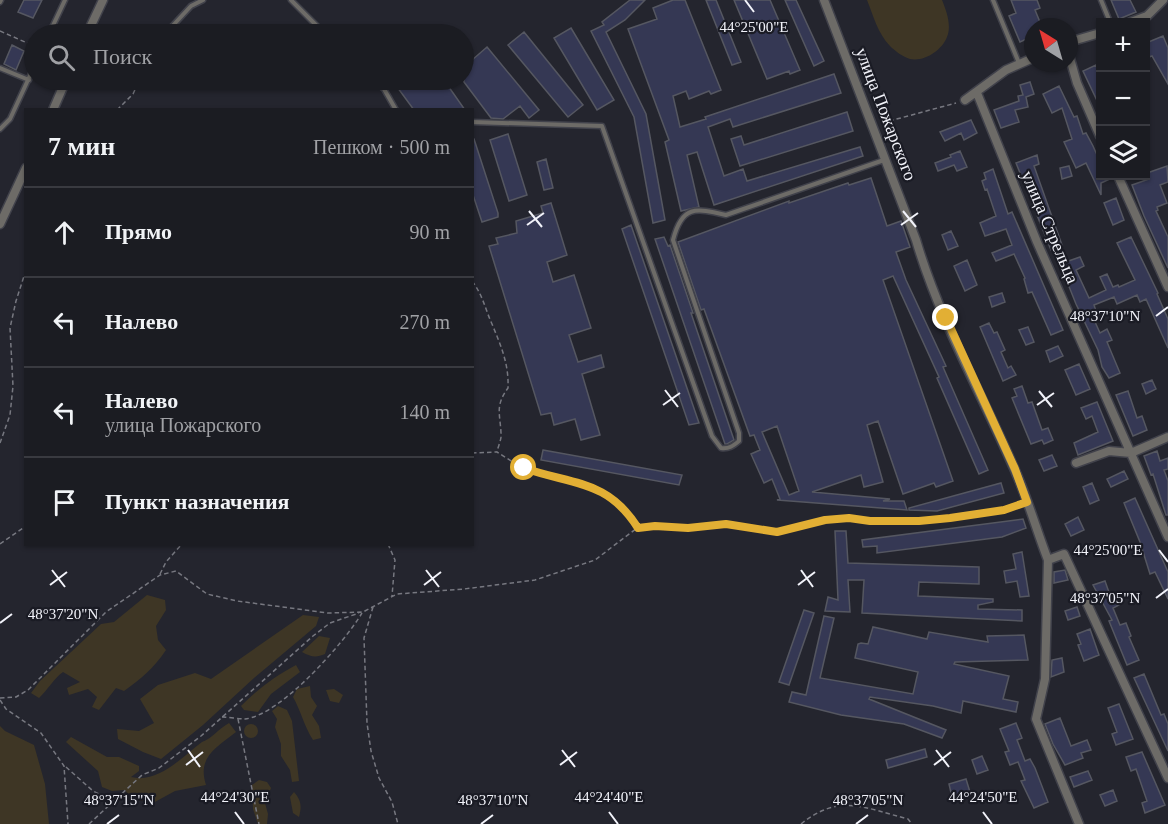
<!DOCTYPE html>
<html lang="ru">
<head>
<meta charset="utf-8">
<style>
  :root { --surface:#1b1c22; --page:#28292f; --text:#f1f3f6; --muted:#a0a1a5; --line:#393a40 }
  body { margin:0; font-family:"Times New Roman",serif; background:var(--page); color:var(--text) }
  .controls { position:absolute; right:18px; top:18px; display:grid; overflow:hidden; border-radius:0px; box-shadow:0 2px 4px #0004 }
  .controls button { width:54px; height:54px; display:grid; place-items:center; padding:0; border:0; border-bottom:2px solid var(--line); background:var(--surface); color:var(--text); font:30px sans-serif }
  .compass { position:absolute; left:1024px; top:18px; width:54px; height:54px; border-radius:50%; background:var(--surface); box-shadow:0 2px 4px #0004; rotate:323deg }
  .stop { position:absolute; width:18px; height:18px; margin:-14px; border:4px solid #e2af34; border-radius:50%; background:#fff }
  .stop.end { background:#e2af34; border-color:#fff; box-shadow:0 2px 6px #0008 }
  .list { margin:0; padding:0; list-style:none }
  h2 { display:flex; justify-content:space-between; align-items:center; height:78px; margin:0; padding:0 24px; font-size:26px }
  h2 small { font-size:20px; font-weight:400; color:var(--muted) }
  .list li { display:grid; grid-template-columns:39px 1fr auto; gap:18px; align-items:center; box-sizing:border-box; height:90px; padding:0 24px; border-top:2px solid var(--line) }
  .list b { display:block; font-size:22px; white-space:nowrap }
  .list p { margin:0; font-size:20px; white-space:nowrap; color:var(--muted) }
  .list em { font-size:20px; font-style:normal; color:var(--muted) }
  .icon { flex:none; width:33px; height:33px; fill:none; stroke:currentColor; stroke-width:2; stroke-linecap:round; stroke-linejoin:round }
  .map { position:relative; flex:none; width:1168px; height:824px; overflow:hidden }
  .search { position:absolute; background:var(--surface); box-shadow:0 2px 4px #0004; left:24px; top:24px; width:450px; height:66px; display:flex; align-items:center; gap:15px; box-sizing:border-box; padding:0 21px; border-radius:33px; color:var(--muted); font-size:22px }
  .panel { position:absolute; background:var(--surface); box-shadow:0 2px 4px #0004; left:24px; top:108px; width:450px; height:438px; border-radius:0px }
  .map>svg:first-child { display:block }
</style>
</head>
<body>
<div class="map">
<svg width="1168" height="824" viewBox="0 0 1168 824">
  <rect width="100%" height="100%" fill="#24252e"/>
  <path fill="#3e3625" d="M867,0h75c4,10 10,25 5,37 -5,13 -22,25 -37,22 -7,-2 -15,-8 -20,-13 -12,-12 -17,-31 -23,-46z
    M147,595l18,5 1,10 -10,16 2,14 8,10c-12,18 -25,29 -42,41l-8,-3 -17,22 -7,-3 5,-10 -9,-8 -19,6 -2,-7 13,-6 -17,-10c-10,7 -15,18 -24,26l-8,-5 9,-12 61,-57 13,-2z
    M303,615l16,2 -3,9 -62,52 -51,47 -42,34 -18,-7 -25,-13 -1,-10 22,2 15,-8 -14,-24 18,-14 37,-12 16,6z
    M319,636l11,2 -5,16c-9,4 -14,3 -23,-2z
    M296,665l4,7 -29,22 -13,18 -14,-2 -3,-4c17,-17 34,-30 55,-41z
    M310,686l1,11 6,9 -5,9 7,11 2,12 -8,2c-9,-14 -12,-29 -20,-43l4,-8z
    M334,689l9,6 -4,8 -9,-2 -4,-11z
    M278,706l9,4 5,11 7,60 -7,1 -2,-12 -9,-14v-12l-6,-17 2,-8 -5,-8z
    M229,723l7,9c-20,16 -39,25 -30,53l-31,6 -22,12 -21,-4 -7,-9 -13,1 -10,-4 -4,-16 -32,-29 5,-5 36,20h12l20,9v5l-8,6c27,7 51,-20 71,-35 11,-4 16,-13 27,-19z
    M244 731a7 7 0 1 1 14 0a7 7 0 1 1-14 0Z
    M0,726l5,5 29,14 11,39 4,40h-49z
    M259,780l8,2 4,6 -6,15 3,11 -1,10h-9l-5,-15 -1,-24z
    M294,792c7,8 8,14 5,25l-6,-4 -3,-16z"/>
  <path fill="#353854" stroke="#555761" stroke-width="1.5" fill-rule="evenodd" d="M24,0h18l-9,18 -15,-6z
    M630,0h15l-20,20 -19,12 40,82 19,106 -12,3 -19,-106 -43,-86 13,-6 -2,-3z
    M673,0h12l36,90 -10,4 -2,-3 -20,8 -3,-8 -13,5 7,31 26,-8 -1,-2 129,-43 7,19 -108,34 -3,-8 -22,8 16,49 19,-7 4,12 113,-34 3,9 -149,49 -17,-53 -10,3 12,52 -18,4 -16,-69 4,-2 -41,-111 29,-10 -4,-11z
    M706,0h10l25,62 -9,3z
    M734,0h36l30,70 -10,4 -1,-3 -22,8z
    M785,0h11l28,61 -10,5z
    M1011,0h26l3,8 -5,2 7,17h-9v9l-13,6 -11,-26 7,-3z
    M1111,0h19l6,12 -17,7z
    M571,28l43,72 -17,10 -43,-72z
    M524,32l59,73 -15,12 -60,-72z
    M1163,36l5,12v36l-16,-28 -3,1 -3,-7v-7z
    M12,45l12,6 -8,19 -12,-6z
    M487,47l52,63 -10,8 -9,-12 -17,13 -12,-1 -27,-36v-31l7,10z
    M1096,65l5,11v33l-18,-38z
    M392,80h52l21,30h-51z
    M1030,82l4,12 -8,3 2,10 -13,3 4,12 -18,6 -7,-18 25,-9 -1,-5 5,-1 -3,-10z
    M1059,86l15,31 3,-1 6,18 3,-1 7,13 8,18v12h11v2l-11,5v12l-15,-32 -10,5 -12,-26 8,-3 -10,-31 -10,5 -9,-19z
    M847,112l6,19 -113,35 -9,-27 10,-3 3,9z
    M971,120l6,13 -13,7 -3,-7 -16,8 -5,-9z
    M508,134l19,61 -18,6 -19,-61z
    M472,139h2l24,74v4l-16,5 -10,-30z
    M960,151l7,16 -10,4 -3,-6 -16,6 -3,-8 16,-6 -1,-2z
    M1037,155l2,9 -5,2 28,79 -11,5 -35,-87z
    M546,159l7,29 -9,2 -7,-28z
    M1069,166l3,10 -10,3 -2,-11z
    M1167,166l1,16 -8,3 7,18 -10,4 1,3 -2,1 12,26v31l-24,-52 -12,-31 17,-6 -2,-6z
    M993,169l15,45 4,-2 51,118 -12,5 -19,-43 -4,1 -4,-14 1,-1 -11,-24 -18,7 -4,-8 20,-8 -6,-16 -21,7 -5,-13 16,-7 -9,-27 -2,1 -3,-9 4,-2 -2,-6z
    M871,178l16,48 14,-5 9,26 -14,5 10,28 40,86 -3,1 45,103 -9,4 -42,-96 2,-1 -46,-101 -10,4 70,201 -17,6 -2,-4 -31,11 -25,-73 -11,4 16,57 -19,5 -3,-12 -49,17 78,7 -7,2h21l3,9 -130,-10 3,-1 -8,-20 -8,4 -13,-29 9,-4 -6,-15 -4,1 -46,-127 -3,1 -23,-68 111,-41v2l59,-20 1,2zM777,426l22,65 -10,4 -27,-63z
    M1116,198l8,22 -11,5 -9,-22z
    M551,203l16,52 -20,7 6,20 21,-7 17,53 -22,7 9,27 23,-7 3,12 -22,7 18,61 -19,5 -6,-21 -21,6 -3,-12 -10,2 -52,-169 9,-2 -2,-6 21,-5 -1,-12 27,-8 -2,-7z
    M631,225l68,198 -10,2 -67,-196z
    M951,231l7,15 -10,4 -6,-15z
    M664,237l4,9 2,-1 23,68h-2l43,127 -7,4h-2l-70,-205z
    M1131,237l27,56 -1,1 11,25v29l-22,-49 -6,3 -3,-7 -20,9 -3,-7 -20,8 2,6 -5,2 9,20 7,-4 5,11 -5,2 13,31 -11,5 -7,-11 -4,-17 -22,-46 -16,-40 20,-7 4,9 -8,4 13,28 17,-8 -6,-13 7,-3 6,13 5,-2 1,2 16,-7 -18,-37z
    M967,260l10,25 -12,6 -11,-25z
    M1002,293l3,9 -13,5 -3,-10z
    M989,323l5,10 3,-1 8,18 -4,2 7,16 3,-2 5,9 -13,6 -23,-54z
    M1028,327l6,15 -8,3 -7,-15z
    M1058,346l5,10 -13,6 -4,-11z
    M1079,364l11,25 -14,6 -11,-25z
    M1152,380l4,9 -10,5 -4,-10z
    M1022,386l6,17 4,-1 10,28 6,-2 5,12 -9,4 -2,-4 -11,4 -19,-46 5,-2 -3,-7z
    M1128,391l9,27 5,-2 5,14 -14,6 -17,-41z
    M1097,402l16,39 -35,14 -4,-12 24,-11 -6,-16 -6,3 -5,-11z
    M543,450l139,25 -3,10 -138,-25z
    M1157,451l3,10 8,-3v11l-4,1 4,11v34h-2l-13,-41 -2,1 -7,-19z
    M1052,455l5,11 -13,5 -5,-11z
    M1124,471l4,8 -17,8 -4,-8z
    M1001,483l3,10 -67,18 -28,-1v-2z
    M1092,483l7,17 -9,4 -7,-17z
    M1135,498l33,74v27l-13,-27 -5,2 -10,-32 -16,-39z
    M1078,517l6,13 -13,6 -6,-12z
    M1023,519l3,9 -24,9 -125,16v-7l-14,1 -1,-7z
    M835,531h11l2,32 131,4v17l-60,-2 -1,14 75,3v3l-15,3v4l44,1v11l-160,-8 2,-33h-16l2,32 -25,-1 3,-14 10,3z
    M1022,552l7,44 -9,1 -3,-16 -11,2 -2,-12 12,-2 -3,-15z
    M1065,570l3,10 -14,3v-11z
    M1105,581l6,17 4,-2 4,9 -6,3 7,17 6,-2 5,13 -2,1 10,23 -12,5 -18,-44 3,-1 -19,-35z
    M1077,607l3,9 -12,4 -3,-9z
    M804,610l10,3 -25,72 -10,-3z
    M824,616l10,2 -14,60 93,16 5,-22 -63,-14 3,-14 3,-1 7,1 5,-17 54,12 2,-7 59,10 -1,-6 37,-1 4,25 -73,2 -1,2 55,12 -6,23 15,3 -2,10 -53,-11 -2,12 -28,-7 -63,-9 -1,2 77,31 -4,8 -38,-14 -63,-9 -52,-13 3,-10 14,3z
    M1090,629l9,26 -15,6 -6,-16 3,-1 -4,-10z
    M1062,658l2,14 -13,5 1,-17z
    M1144,674l17,41 3,-1 4,10v27l-34,-73z
    M1119,704l14,35 -17,6 -4,-11 5,-2 -9,-24z
    M1060,718l11,28 16,-6 4,10 -10,3 2,5 -18,7 -12,-21 -8,-20z
    M1016,723l6,15 -5,2 8,21 5,-2 5,9 13,34 -14,6 -13,-27 4,-1 -7,-18 -8,3 -5,-13 4,-1 -9,-22z
    M925,749l2,8 -39,11 -2,-8z
    M1142,752l23,53 -20,8 -3,-10 5,-2 -11,-32 -5,2 -5,-14z
    M982,756l6,14 -11,4 -5,-14z
    M1088,771l4,9 -18,7 -4,-10z
    M966,779l4,13 -18,5 -3,-13z
    M1113,790l4,11 -12,5 -5,-11z"/>
  <g fill="none" stroke-linecap="round" stroke-linejoin="round">
    <g stroke="#41424b" stroke-width="7">
      <path id="lane" d="M291,0l34,34
        M993,0l26,63
        M1101,0l9,22
        M0,2l1,-2
        M49,34l16,-34
        M165,34l26,-28 12,-6
        M0,68l29,12
        M373,80l11,9 12,21
        M472,122l130,4 110,310 9,12c8,1 12,-2 18,-7v-8l-66,-193c9,-35 22,-32 53,-25l158,-55
        M0,129l10,-10 24,-52"/>
    </g>
    <g stroke="#41424b" stroke-width="11">
      <path id="street" d="M824,0l92,240c23,78 64,151 97,226 14,30 23,63 35,94l16,-6 104,224
        M1131,22l16,-6 16,-16
        M87,34l16,-34
        M1069,42l31,-9
        M1069,55l8,28 23,53
        M977,93l60,149 131,295
        M965,100l41,-30 27,-12
        M53,110l13,-30
        M1118,176l50,111
        M0,224l26,-56
        M1076,463l33,-12 22,2 37,-16
        M1048,560l-3,119 -9,40 43,105"/>
    </g>
    <path stroke="#777880" stroke-width="1.5" stroke-dasharray="4.5 3" stroke-linecap="butt" d="M0,31l34,15
      M117,110l16,-16 6,-13
      M882,123l74,-20
      M472,281c11,14 13,28 20,43 9,22 17,40 16,64 -13,18 -8,25 -7,45 1,6 -3,13 -4,19
      M0,443l10,-28 3,-29 -3,-58 6,-27 10,-31
      M472,453l25,-1 27,17 66,18 21,10 15,13 11,17
      M0,544l26,-18
      M388,544l7,16 -3,36
      M160,574l6,-12 16,-18
      M373,607l-9,31 3,85 4,28 8,27 13,24 6,22
      M0,698l16,-1 12,-7 78,-78 54,-37 16,-4 31,23 30,7 91,12 35,-1 34,-18 67,-5 71,-9 60,-20 42,-32h51l38,-4 51,8 48,-12 24,-2 21,3h49l85,-12 13,-4
      M0,700l6,9 35,24 23,33 4,58
      M222,717c7,0 16,2 23,2 36,-4 99,-76 117,-106
      M238,719l21,105
      M66,767l27,24 19,10
      M89,824l53,-49 17,-7 42,-32 112,-100 17,-13 29,-10
      M801,824c38,-31 64,-16 107,-5l4,5"/>
    <use href="#lane" stroke="#6d6b67" stroke-width="4"/>
    <use href="#street" stroke="#6d6b67" stroke-width="8"/>
  </g>
  <g fill="none" stroke-linecap="round" stroke-linejoin="round">
    <path stroke="#e2af34" stroke-width="8" d="M524,468c48,17 83,11 114,60l17,-2 33,2 38,-4 51,8 48,-12 24,-2 21,3h49l31,-3 54,-8 23,-8 -12,-33 -69,-151"/>
  </g>
  <path fill="none" stroke="#f2f3fa" stroke-width="2" d="M745,0l9,12M529,211l13,16M903,211l13,16M527,225l17,-12M901,225l17,-12M1156,316l12,-9M665,390l13,17M1039,391l13,16M663,405l17,-12M1037,405l17,-12M1159,550l9,12M52,570l13,17M426,570l13,17M801,570l12,17M50,585l17,-13M424,585l17,-13M798,585l17,-13M1156,598l12,-9M0,623l12,-9M188,750l12,17M562,750l13,17M936,750l13,17M186,765l17,-13M560,765l17,-13M934,765l17,-13M235,812l9,12M609,812l9,12M983,812l9,12M107,824l12,-9M481,824l12,-9M856,824l12,-9"/>
  <g text-anchor="middle" stroke-width="4.5" stroke-linejoin="round" paint-order="stroke">
    <g font-size="18" fill="#f2f3fa" stroke="#1a1b24">
      <text transform="translate(886 114) rotate(69)" y="6">улица Пожарского</text>
      <text transform="translate(1050 227) rotate(67)" y="6">улица Стрельца</text>
    </g>
  </g>
  <g font-size="15" text-anchor="middle" fill="#f2f3fa" stroke="#1a1b24" stroke-width="4.5" stroke-linejoin="round" paint-order="stroke">
    <text x="754" y="32">44°25'00"E</text>
    <text x="1105" y="321">48°37'10"N</text>
    <text x="1108" y="555">44°25'00"E</text>
    <text x="1105" y="603">48°37'05"N</text>
    <text x="63" y="619">48°37'20"N</text>
    <text x="235" y="802">44°24'30"E</text>
    <text x="609" y="802">44°24'40"E</text>
    <text x="983" y="802">44°24'50"E</text>
    <text x="119" y="805">48°37'15"N</text>
    <text x="493" y="805">48°37'10"N</text>
    <text x="868" y="805">48°37'05"N</text>
  </g>
</svg>
<div class="controls">
<button>+</button>
<button>−</button>
<button><svg class="icon" aria-label="layers" viewBox="0 0 24 24"><path d="M12 4l9 5-9 5-9-5zM3 14l9 5 9-5"/></svg></button>
</div>
<svg class="compass" viewBox="-18 -18 36 36"><path d="M0-13l5 13h-10z" fill="#e53935"/><path d="M0 13l5-13h-10z" fill="#a0a1a5"/></svg>
<div class="stop" style="left:524px;top:468px"></div>
<div class="stop end" style="left:946px;top:318px"></div>
<div class="search"><svg class="icon" aria-label="search" viewBox="0 0 24 24"><circle cx="10" cy="10" r="6"/><path d="M15 15l6 6"/></svg>Поиск</div>
<section class="panel">
<h2>7 мин<small>Пешком · 500 m</small></h2>
<ul class="list">
<li><svg class="icon" aria-label="ahead" viewBox="0 0 24 24"><path d="M12 20V5M6 11l6-6 6 6"/></svg><div><b>Прямо</b></div><em>90 m</em></li>
<li><svg class="icon" aria-label="left" viewBox="0 0 24 24"><path d="M17 20v-9H6M10 6l-5 5 5 5"/></svg><div><b>Налево</b></div><em>270 m</em></li>
<li><svg class="icon" aria-label="left" viewBox="0 0 24 24"><path d="M17 20v-9H6M10 6l-5 5 5 5"/></svg><div><b>Налево</b><p>улица Пожарского</p></div><em>140 m</em></li>
<li><svg class="icon" aria-label="arrive" viewBox="0 0 24 24"><path d="M6 21V4h12l-3 4 3 4H6"/></svg><div><b>Пункт назначения</b></div></li>
</ul>
</section>
</div>
</body>
</html>
